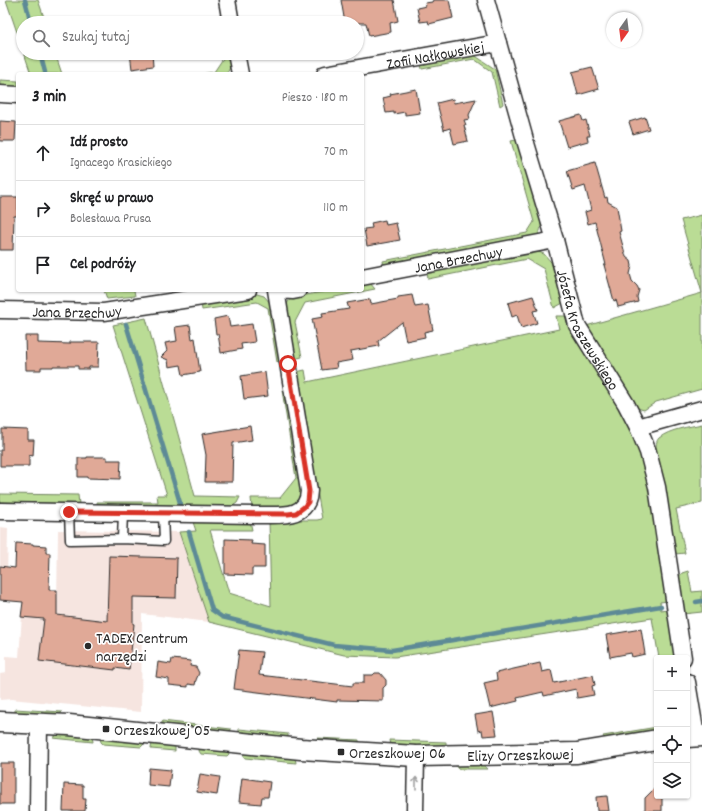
<!DOCTYPE html>
<html lang="pl">
<head>
<meta charset="utf-8">
<style>
  :root { --surface:#fff; --page:#f6f6f6; --text:#202124; --muted:#757577; --line:#e0e0e0 }
  body { margin:0; font-family:Dekko,sans-serif; background:var(--page); color:var(--text) }
  .controls { position:absolute; right:12px; bottom:12px; display:grid; overflow:hidden; border-radius:4px; box-shadow:0 1px 3px #0004 }
  .controls button { width:36px; height:36px; display:grid; place-items:center; padding:0; border:0; border-bottom:1px solid var(--line); background:var(--surface); color:var(--text); font:20px sans-serif }
  .compass { position:absolute; left:606px; top:12px; width:36px; height:36px; border-radius:50%; background:var(--surface); box-shadow:0 1px 3px #0004; rotate:194deg }
  .stop { position:absolute; width:12px; height:12px; margin:-9px; border:3px solid #d93025; border-radius:50%; background:#fff }
  .stop.end { background:#d93025; border-color:#fff; box-shadow:0 1px 4px #0008 }
  .list { margin:0; padding:0; list-style:none }
  h2 { display:flex; justify-content:space-between; align-items:center; height:52px; margin:0; padding:0 16px; font-size:17px }
  h2 small { font-size:13px; font-weight:400; color:var(--muted) }
  .list li { display:grid; grid-template-columns:26px 1fr auto; gap:12px; align-items:center; box-sizing:border-box; height:56px; padding:0 16px; border-top:1px solid var(--line) }
  .list b { display:block; font-size:15px; white-space:nowrap }
  .list p { margin:0; font-size:13px; white-space:nowrap; color:var(--muted) }
  .list em { font-size:13px; font-style:normal; color:var(--muted) }
  .icon { flex:none; width:22px; height:22px; fill:none; stroke:currentColor; stroke-width:2; stroke-linecap:round; stroke-linejoin:round }
  .map { position:relative; flex:none; width:702px; height:811px; overflow:hidden }
  .search { position:absolute; background:var(--surface); box-shadow:0 1px 3px #0004; left:16px; top:16px; width:348px; height:44px; display:flex; align-items:center; gap:10px; box-sizing:border-box; padding:0 14px; border-radius:22px; color:var(--muted); font-size:15px }
  .panel { position:absolute; background:var(--surface); box-shadow:0 1px 3px #0004; left:16px; top:72px; width:348px; height:220px; border-radius:4px }
  .map>svg:first-child { display:block }
</style>
</head>
<body>
<div class="map">
<svg width="702" height="811" viewBox="0 0 702 811">
  <rect width="100%" height="100%" fill="#fff"/>
  <filter id="ink" filterUnits="userSpaceOnUse"><feTurbulence type="fractalNoise" baseFrequency=".025" numOctaves="2"/><feDisplacementMap in="SourceGraphic" scale="8" xChannelSelector="R" yChannelSelector="G"/><feConvolveMatrix kernelMatrix="1 2 1 2 8 2 1 2 1" color-interpolation-filters="sRGB"/></filter>
  <g filter="url(#ink)">
    <path fill="#f6e5e0" d="M0,527l8,1 -1,55 -7,17z
      M58,530l121,2 30,90 -67,-8 -1,98 -130,-13 -11,1v-26l6,-1v-17l13,1 4,-55 34,2z"/>
    <path fill="#badc95" stroke="#728460" d="M6,0h32l8,23h-23v27z
      M24,53h31l7,21h-31z
      M224,53h6c1,9 2,14 -4,21h-25l13,-2 10,-15z
      M474,55l21,14 8,35 -3,2 -8,-34 -18,-13 -52,10 -1,-5z
      M0,80l18,1v6h-18z
      M516,140l2,2 23,81c0,7 -1,10 -6,15l-151,29 -1,-6 144,-28 7,-11 -23,-81z
      M702,215v174l-46,13 -12,8 -7,-2 -51,-82 116,-33 -21,-73z
      M533,250l11,4 7,8 12,41 -9,5 -10,-39 -17,-10 -99,20 -1,-8z
      M370,283l5,6 -70,14 -10,19 7,35 -8,2 -8,-52 2,-5 3,-4 41,-8h30v-5z
      M104,290h30l1,6 -28,3z
      M257,294l7,2 8,9 8,54 -3,3 -9,-54 -11,-6 -55,8 -1,-7z
      M556,316h11l5,13 7,16 46,71 16,33 9,39 18,113 -8,1 1,8 7,-1 7,49h-16l-7,-40 -257,39 -51,-2 -135,-33 -30,-90 17,-1 -4,-12 58,2 2,9h-42l19,63 42,13 -2,-86h48l5,-1 -26,-147 9,-2 2,12 252,-53z
      M146,318l49,178 45,1 -3,6 -6,4 -133,-1 -1,-4h61l-1,-7h10l-54,-170z
      M282,390l4,2 16,100c-6,22 -32,16 -50,16l-1,-10h29l16,-20z
      M702,424v79l-26,6 9,44 -10,1 -19,-104c0,-4 0,-9 3,-12 11,-9 30,-11 43,-14z
      M0,494l78,1 1,9 -79,-2z
      M688,571l4,21 10,-1v21l-19,2 -5,-36 4,-5z
      M15,709l47,3 -5,4 -42,-2z
      M162,721l69,8 -1,4 -68,-7z
      M657,727v4l-52,8 -2,-3z
      M239,729l49,5v5l-49,-5z
      M60,733l32,3 1,6 -40,-4z
      M100,738l43,4 1,2 -3,3 -38,-3 -2,-2z
      M317,738l42,2v5l-42,-3z
      M389,740l57,2v5l-56,-2z
      M152,741l23,3v7l-24,-2z
      M200,747l28,4 1,3 -2,2 -26,-2 -2,-3z
      M245,752l50,5 1,6 -51,-5 -2,-3z
      M481,763l7,6h-28l-4,-2v-2z"/>
    <g fill="none" stroke-linecap="round" stroke-linejoin="round">
      <path stroke="#5d8a96" stroke-width="4.5" d="M25,0l6,23
        M40,53l5,19
        M126,324l55,182
        M189,532l23,78 10,7 112,28 58,5 269,-44
        M696,602l6,-1"/>
    </g>
    <path fill="#e0a997" stroke="#2b2b2b" d="M341,0h53l4,21 -8,2 1,9 -22,4 -3,-13h-21z
      M433,0h16l4,18 -24,6 -1,-3 -8,1 -3,-14 9,-2 -1,-3 7,-1z
      M130,53h22l1,13 -21,3z
      M592,67l7,22 -21,6 -6,-23z
      M416,89l4,24 -15,2v-3l-11,2v-2l-8,1 -3,-15 8,-2 -1,-2z
      M453,99l1,4 22,-4 -7,16 1,4 -6,1 2,5h-2l4,16 -14,3 -4,-16 -6,2 -7,-27z
      M581,115l2,6 3,-1 4,16h-3l1,5 -21,6 -8,-26z
      M645,117l4,12 -16,5 -4,-12z
      M0,121l16,1 -1,19h-15z
      M595,163l10,35 2,-1 1,5 9,5 4,24 -2,1 7,25 5,4 1,5 -2,8 2,7 5,5 2,4 -2,7 1,5 -20,5 -2,-7 -2,1 -10,-36h2l-11,-43 -7,2 -3,-12 6,-2 -6,-24 -12,4 -6,-19z
      M0,197h18v19h-4l-1,34h-13z
      M385,220l1,5 10,-2 4,17 -33,6 -3,-17 8,-1 -1,-5z
      M412,295l3,12 13,-2 5,25 -9,2 1,5 -19,4 -4,-19 -24,19 1,5 -28,5 2,9 -17,3 1,5 -15,2 -10,-51 11,-2 -1,-4 27,-4 -2,-6 23,-4 1,5 27,-5v-2z
      M533,296l5,14 -5,1 4,12 -16,5 -4,-13 -5,2 -4,-14z
      M228,316l2,11 22,-3 3,18 -14,2 1,5 -21,4 -3,-19h-2l-2,-15z
      M190,325l2,14 3,-1 5,34 -17,3 -2,-10 -12,2 -1,-7 -7,-3 6,-6 -2,-8 12,-2 -2,-14z
      M25,336h13v7l32,1v-2h29l-1,25h-9v2h-11v-3h-25v1h-12v3h-15z
      M265,372l3,24 -24,3 -3,-23z
      M250,426l2,14 -19,3 -1,39h-27l1,-27 -4,-21z
      M2,429l26,1v10h6l-1,16 -4,-1v11h-29v-16h2z
      M87,457h20v3h14l-1,19 -33,-1v-1h-9v-19h9z
      M225,539l27,1 -1,4 14,1v23h-13v7l-27,-1z
      M16,543l17,1v1l13,1v7h4l-1,37h8v25l50,6 2,-65 68,2 -1,40 -43,-1v27h1l-5,46 -14,-2v2l-76,-9 5,-42 -23,-2 2,-15 -23,-2v-34l15,2z
      M641,629l4,25 -13,3 -1,-4 -21,4 -4,-22z
      M239,650l23,2 -3,23 94,11v-3h11v-8h9l2,-2h5l6,7v5l-3,3v13l-46,-1v2l-103,-13z
      M172,659l19,2 -1,5 6,1 3,6 -3,7 -1,5 -7,-1v3l-19,-2v-6l-13,-2 2,-15 13,2z
      M540,663l2,9 9,-2 3,13 39,-8 2,10 -3,1 2,9 -17,3 -1,-9 -32,7 -1,-4 -26,6 1,3 -28,7 -6,-25 13,-3 -1,-7z
      M493,712l4,23 -14,1 -1,-6 -4,1 -3,-16z
      M0,763h14v41h-14z
      M149,768l22,2 -2,17 -21,-2z
      M200,774l20,3 -3,18 -20,-3z
      M242,778l28,4 -2,15h-6l-1,7 -22,-2z
      M64,784l19,1v14h3l-1,12h-22z
      M657,786v10l5,1v14h-17v-13z
      M607,796l2,15h-12l-1,-14z"/>
    <g fill="none" stroke-linecap="round" stroke-linejoin="round">
      <g stroke="#2b2b2b" stroke-width="11">
        <path id="service" d="M69,512l1,28 52,-1
          M123,513l-1,26 42,2 -1,-28"/>
      </g>
      <g stroke="#2b2b2b" stroke-width="19">
        <g id="minor">
          <path d="M227,0l4,23"/>
          <path id="s1" d="M486,0l39,140 30,100 22,85 49,79 12,23 10,25 9,35 26,171"/>
          <path d="M236,53l4,21"/>
          <path id="s2" d="M325,74l173,-31"/>
          <path d="M0,94l18,1"/>
          <path id="s3" d="M362,277l193,-37"/>
          <path id="s4" d="M0,310l104,2 144,-22"/>
          <path d="M638,427l64,-18"/>
          <path d="M0,511l255,4c21,-1 53,6 54,-24l-33,-201 17,1 5,-1"/>
          <path d="M687,682l9,54"/>
          <path d="M38,811l1,-88"/>
          <path d="M415,811l1,-55"/>
        </g>
      </g>
      <g stroke="#2b2b2b" stroke-width="23">
        <g id="tertiary">
          <path id="s5" d="M0,722l69,3 232,24 115,7 161,-3 80,-13"/>
          <path d="M687,737l15,-1"/>
        </g>
      </g>
      <use href="#service" stroke="#fff" stroke-width="8"/>
      <use href="#minor" stroke="#fff" stroke-width="16"/>
      <use href="#tertiary" stroke="#fff" stroke-width="20"/>
    </g>
    <defs><path id="oneway-shaft" d="M-6 0H5M1.5-3L5.5 0L1.5 3" fill="none" stroke-width="1.6" stroke-linecap="round" stroke-linejoin="round"/></defs>
    <use stroke="#a0a0a0" href="#oneway-shaft" transform="translate(416 783) rotate(-90)"/>
  </g>
  <g fill="none" stroke-linecap="round" stroke-linejoin="round" filter="url(#ink)">
    <path stroke="#d93025" stroke-width="5" d="M69,512l219,2 8,-1 8,-6 4,-5 1,-11 -21,-127"/>
  </g>
  <g fill="#2b2b2b" stroke="#fff" stroke-width="1.5">
    <circle cx="88" cy="646" r="4"/>
    <rect x="102" y="725" width="8" height="8" rx="2"/>
    <rect x="337" y="748" width="8" height="8" rx="2"/>
  </g>
  <g text-anchor="middle" stroke-width="3.5" stroke-linejoin="round" paint-order="stroke">
    <g font-size="16" fill="#2b2b2b" stroke="#fff">
      <text dy="6" stroke="none"><textPath href="#s2" startOffset="112">Zofii Nałkowskiej</textPath></text>
      <text dy="6" stroke="none"><textPath href="#s3" startOffset="98">Jana Brzechwy</textPath></text>
      <text dy="6" stroke="none"><textPath href="#s4" startOffset="77">Jana Brzechwy</textPath></text>
      <text dy="6" stroke="none"><textPath href="#s1" startOffset="346">Józefa Kraszewskiego</textPath></text>
      <text dy="6" stroke="none"><textPath href="#s5" startOffset="522">Elizy Orzeszkowej</textPath></text>
    </g>
    <g font-size="16" fill="#2b2b2b" stroke="#fff" text-anchor="start">
      <text x="96" y="643">TADEX Centrum<tspan x="96" dy="18">narzędzi</tspan></text>
      <text x="114" y="735">Orzeszkowej 05</text>
      <text x="349" y="758">Orzeszkowej 06</text>
    </g>
  </g>
</svg>
<div class="controls">
<button>+</button>
<button>−</button>
<button><svg class="icon" aria-label="locate" viewBox="0 0 24 24"><circle cx="12" cy="12" r="6"/><path d="M12 2v4M12 18v4M2 12h4M18 12h4"/></svg></button>
<button><svg class="icon" aria-label="layers" viewBox="0 0 24 24"><path d="M12 4l9 5-9 5-9-5zM3 14l9 5 9-5"/></svg></button>
</div>
<svg class="compass" viewBox="-18 -18 36 36"><path d="M0-13l5 13h-10z" fill="#e53935"/><path d="M0 13l5-13h-10z" fill="#757577"/></svg>
<div class="stop" style="left:288px;top:364px"></div>
<div class="stop end" style="left:69px;top:512px"></div>
<div class="search"><svg class="icon" aria-label="search" viewBox="0 0 24 24"><circle cx="10" cy="10" r="6"/><path d="M15 15l6 6"/></svg>Szukaj tutaj</div>
<section class="panel">
<h2>3 min<small>Pieszo · 180 m</small></h2>
<ul class="list">
<li><svg class="icon" aria-label="ahead" viewBox="0 0 24 24"><path d="M12 20V5M6 11l6-6 6 6"/></svg><div><b>Idź prosto</b><p>Ignacego Krasickiego</p></div><em>70 m</em></li>
<li><svg class="icon" aria-label="right" viewBox="0 0 24 24"><path d="M7 20v-9h11M14 6l5 5-5 5"/></svg><div><b>Skręć w prawo</b><p>Bolesława Prusa</p></div><em>110 m</em></li>
<li><svg class="icon" aria-label="arrive" viewBox="0 0 24 24"><path d="M6 21V4h12l-3 4 3 4H6"/></svg><div><b>Cel podróży</b></div></li>
</ul>
</section>
</div>
</body>
</html>
